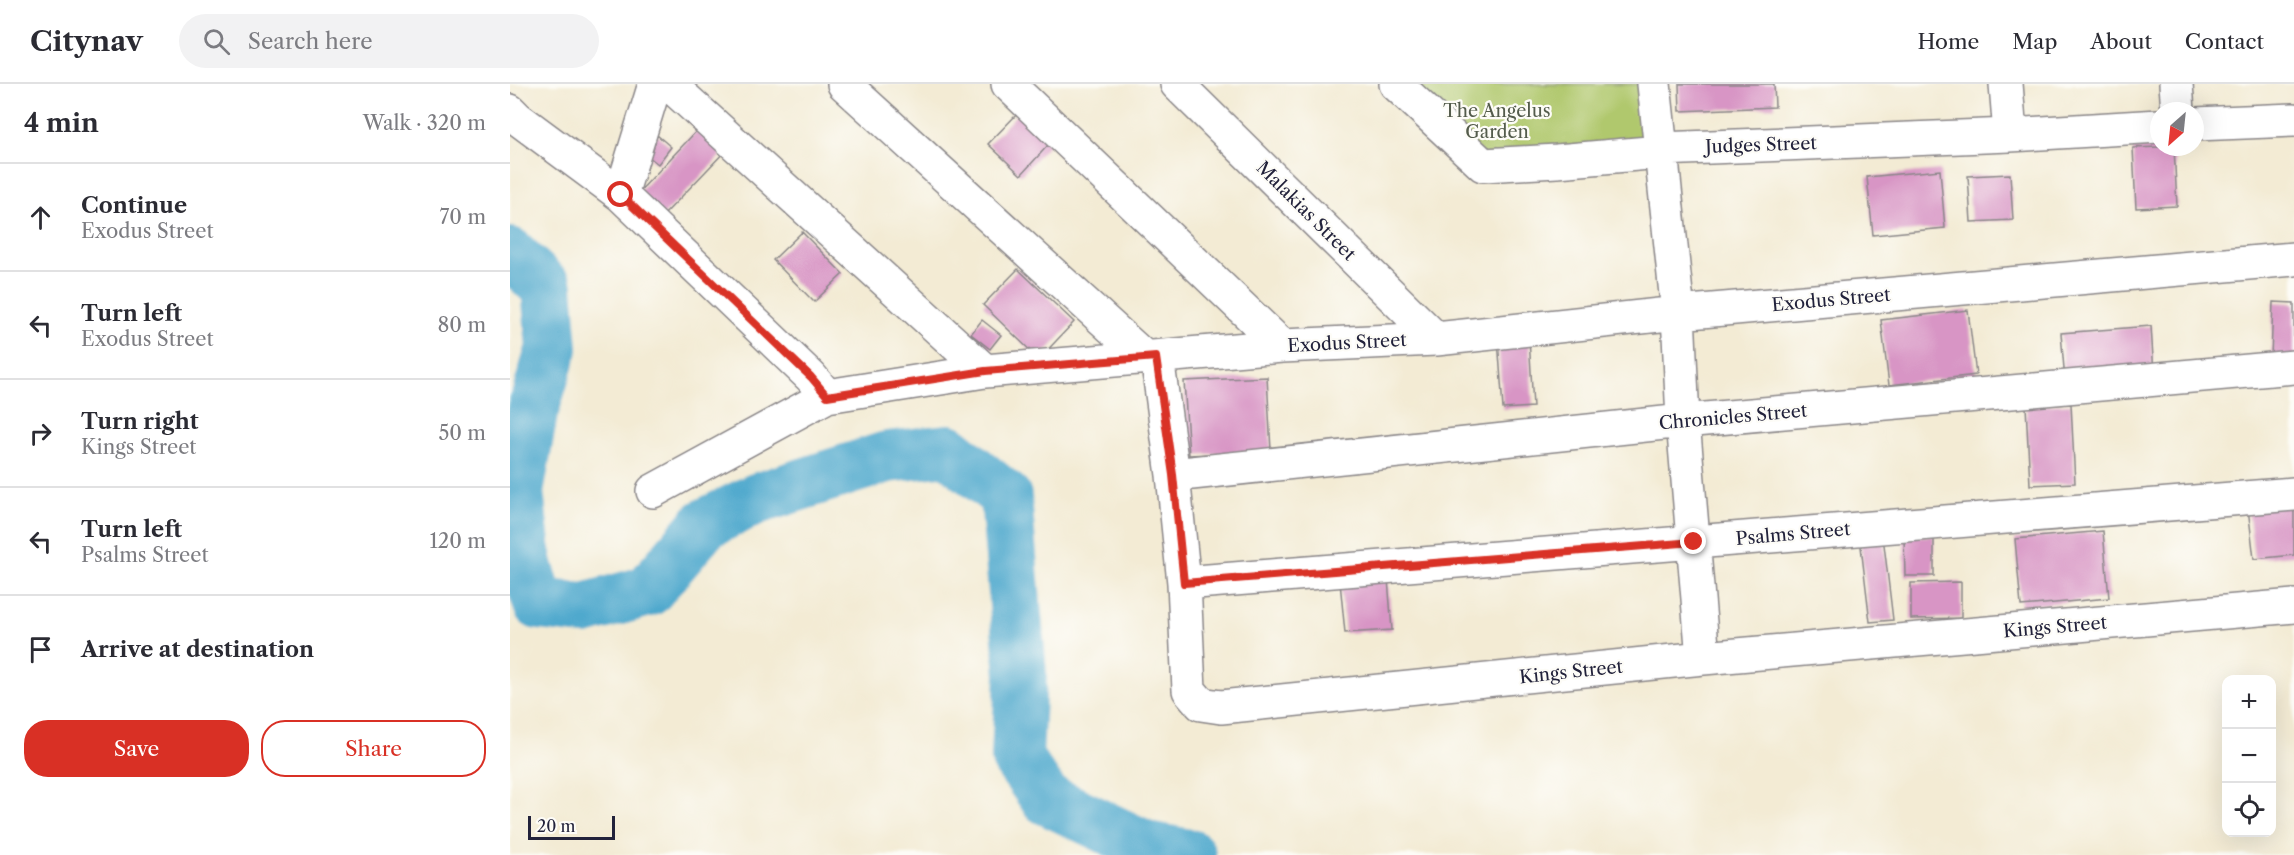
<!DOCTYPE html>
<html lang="en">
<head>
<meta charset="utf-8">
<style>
  :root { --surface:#fff; --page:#f2f2f3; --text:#2b2b33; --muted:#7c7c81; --line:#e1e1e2; --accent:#d93025 }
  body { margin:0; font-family:"Libre Caslon Text",serif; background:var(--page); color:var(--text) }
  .controls { position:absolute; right:18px; bottom:18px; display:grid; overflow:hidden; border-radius:12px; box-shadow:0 6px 24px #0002 }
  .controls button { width:54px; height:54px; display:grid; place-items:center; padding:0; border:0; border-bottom:2px solid var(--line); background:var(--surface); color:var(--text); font:30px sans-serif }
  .compass { position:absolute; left:1640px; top:18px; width:54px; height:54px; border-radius:50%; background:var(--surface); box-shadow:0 6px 24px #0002; rotate:207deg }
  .scale { position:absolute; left:18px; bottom:15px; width:87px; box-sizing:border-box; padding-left:6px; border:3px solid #22223b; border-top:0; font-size:16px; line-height:21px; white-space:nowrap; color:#22223b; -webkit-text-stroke:4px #fdfcf7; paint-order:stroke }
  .stop { position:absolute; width:18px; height:18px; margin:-14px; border:4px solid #d93025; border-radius:50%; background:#fff }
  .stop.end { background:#d93025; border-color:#fff; box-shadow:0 2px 6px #0008 }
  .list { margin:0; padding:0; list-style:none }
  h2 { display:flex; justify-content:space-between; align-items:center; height:78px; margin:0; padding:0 24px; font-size:26px }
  h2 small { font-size:20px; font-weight:400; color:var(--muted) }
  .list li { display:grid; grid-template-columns:39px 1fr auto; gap:18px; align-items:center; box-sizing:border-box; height:108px; padding:0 24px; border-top:2px solid var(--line) }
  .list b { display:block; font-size:22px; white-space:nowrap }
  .list p { margin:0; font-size:20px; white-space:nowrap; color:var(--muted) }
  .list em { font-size:20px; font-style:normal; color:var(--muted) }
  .actions { display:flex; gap:12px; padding:18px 24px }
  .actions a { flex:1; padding:14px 0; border:2px solid var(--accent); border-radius:24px; text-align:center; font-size:21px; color:var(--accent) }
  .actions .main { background:var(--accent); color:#fff }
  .icon { flex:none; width:33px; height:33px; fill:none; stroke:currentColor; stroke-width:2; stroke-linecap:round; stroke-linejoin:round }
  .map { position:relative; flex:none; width:1784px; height:771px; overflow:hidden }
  header { display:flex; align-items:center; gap:36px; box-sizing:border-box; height:84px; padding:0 30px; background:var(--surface); border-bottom:2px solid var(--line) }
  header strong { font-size:28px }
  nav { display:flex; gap:33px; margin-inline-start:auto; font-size:21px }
  .search { width:420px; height:54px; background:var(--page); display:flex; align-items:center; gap:15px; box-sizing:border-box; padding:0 21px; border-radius:33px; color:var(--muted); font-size:22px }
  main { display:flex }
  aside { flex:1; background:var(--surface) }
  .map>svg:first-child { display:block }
</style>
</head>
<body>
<header>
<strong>Citynav</strong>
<div class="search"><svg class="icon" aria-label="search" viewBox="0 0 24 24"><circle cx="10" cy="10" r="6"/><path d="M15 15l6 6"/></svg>Search here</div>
<nav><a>Home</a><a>Map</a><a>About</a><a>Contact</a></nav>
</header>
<main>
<aside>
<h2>4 min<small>Walk · 320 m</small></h2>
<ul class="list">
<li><svg class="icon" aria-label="ahead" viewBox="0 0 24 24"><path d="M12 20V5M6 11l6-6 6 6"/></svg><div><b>Continue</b><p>Exodus Street</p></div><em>70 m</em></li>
<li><svg class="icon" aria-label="left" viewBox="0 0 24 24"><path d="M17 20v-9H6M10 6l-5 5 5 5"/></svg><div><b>Turn left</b><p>Exodus Street</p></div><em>80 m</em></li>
<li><svg class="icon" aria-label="right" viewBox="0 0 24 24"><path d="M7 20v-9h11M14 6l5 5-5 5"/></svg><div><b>Turn right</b><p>Kings Street</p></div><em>50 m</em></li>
<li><svg class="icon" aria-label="left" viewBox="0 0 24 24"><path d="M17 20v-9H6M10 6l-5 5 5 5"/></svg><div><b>Turn left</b><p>Psalms Street</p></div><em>120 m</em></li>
<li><svg class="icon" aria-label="arrive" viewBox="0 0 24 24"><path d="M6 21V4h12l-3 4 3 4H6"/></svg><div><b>Arrive at destination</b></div></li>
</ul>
<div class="actions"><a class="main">Save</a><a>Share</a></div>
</aside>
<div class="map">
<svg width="1784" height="771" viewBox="0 0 1784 771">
  <rect width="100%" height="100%" fill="#fdfcf7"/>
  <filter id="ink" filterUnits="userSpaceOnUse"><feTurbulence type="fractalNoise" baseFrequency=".0167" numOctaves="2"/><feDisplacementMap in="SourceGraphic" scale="12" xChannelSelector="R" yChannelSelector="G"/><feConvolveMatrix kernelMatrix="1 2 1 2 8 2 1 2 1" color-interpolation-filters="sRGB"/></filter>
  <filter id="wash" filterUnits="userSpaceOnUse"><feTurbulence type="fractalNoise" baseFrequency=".008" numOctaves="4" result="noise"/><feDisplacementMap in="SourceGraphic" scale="24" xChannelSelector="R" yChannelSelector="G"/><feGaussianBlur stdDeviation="1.35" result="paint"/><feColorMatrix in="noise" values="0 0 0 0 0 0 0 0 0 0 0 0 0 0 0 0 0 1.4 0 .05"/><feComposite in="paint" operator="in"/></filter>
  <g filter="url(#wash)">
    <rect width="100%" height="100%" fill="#f3ebd4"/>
    <path fill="#b0c86d" stroke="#697554" stroke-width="1.5" d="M891,0h240l7,66 -165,10z"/>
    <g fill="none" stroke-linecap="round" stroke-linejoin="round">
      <path stroke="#4fa9cd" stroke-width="52" d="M0,169l37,35 5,60 -20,65 -14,79 8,70 13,42 45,5 64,-18 57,-67 51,-25 131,-42 61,-7 58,47 15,178 -4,83 29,41 101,48 43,8"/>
    </g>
    <g id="blocks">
      <path fill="#d895c5" d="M1169,0h95l1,23 -95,4z
        M508,29l32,30 -29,32 -33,-31z
        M194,39l25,24 -67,70 -25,-23z
        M147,51l14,12 -13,17 -15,-12z
        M1649,63h15l3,59 -41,2 -3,-60z
        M1430,86l5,58 -72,7 -6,-58z
        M1500,90l3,46 -42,2 -3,-46z
        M292,148l41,42 -29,28 -41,-42z
        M508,185l56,53 -35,37 -56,-54z
        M1763,218l21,1v56l-23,-1z
        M1458,226l8,65 -87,10 -8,-65z
        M472,236l19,15 -11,14 -19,-15z
        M1641,242l3,48 -89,7 -4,-48z
        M1019,253l4,70 -30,2 -5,-70z
        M757,293l4,74 -82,4 -5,-74z
        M1561,320l4,79 -45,2 -4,-79z
        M1784,419v52l-40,4 -6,-51z
        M1593,447l6,67 -88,8 -6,-67z
        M1373,452l10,84 -23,2 -10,-84z
        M1394,452h30v40h-29z
        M878,495l4,51 -47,3 -5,-51z
        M1451,498v36l-50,1v-36z"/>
    </g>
  </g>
  <g filter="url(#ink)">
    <use href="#blocks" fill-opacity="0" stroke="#8a8688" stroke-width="1.5"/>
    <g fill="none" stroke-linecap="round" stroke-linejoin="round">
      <g stroke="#8a8688" stroke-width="36">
        <path id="street" d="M159,0l316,287
          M334,0l300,273
          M498,0l274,262
          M667,0l259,255
          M886,0l87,81 74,-4 92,-8 11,-4 350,-14 149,-9
          M1144,0l24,229 5,108 20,237
          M1496,0l4,51
          M1666,0l2,27
          M0,27l7,7 104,77 190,182 16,19 158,-25 297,-25 154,-7 242,-26 616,-54
          M1685,40l99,-4
          M111,111l34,-111
          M647,273l16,118 11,108 5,107 12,14 20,3 482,-49 591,-52
          M663,391l510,-54 611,-54
          M143,407l174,-95
          M674,499l1110,-89"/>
      </g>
      <use href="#street" stroke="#fff" stroke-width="33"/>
    </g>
  </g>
  <g fill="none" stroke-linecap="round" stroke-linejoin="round" filter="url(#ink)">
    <path stroke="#d93025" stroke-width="8" d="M111,111l190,182 16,19 158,-25 171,-14 17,118 11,108 510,-41"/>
  </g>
  <g text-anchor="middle" stroke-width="4.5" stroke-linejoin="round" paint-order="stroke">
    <g font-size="18" fill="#545c4c" stroke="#fdfcf7">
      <text x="987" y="33">The Angelus<tspan x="987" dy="21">Garden</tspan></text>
    </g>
    <g font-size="18" fill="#22223b" stroke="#fdfcf7">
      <text transform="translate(1251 61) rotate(-2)" y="6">Judges Street</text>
      <text transform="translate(796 127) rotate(45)" y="6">Malakias Street</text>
      <text transform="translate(1321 216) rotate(-5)" y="6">Exodus Street</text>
      <text transform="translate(837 259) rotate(-3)" y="6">Exodus Street</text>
      <text transform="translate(1223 333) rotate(-5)" y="6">Chronicles Street</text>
      <text transform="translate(1283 450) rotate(-5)" y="6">Psalms Street</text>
      <text transform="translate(1545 543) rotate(-5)" y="6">Kings Street</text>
      <text transform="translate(1061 588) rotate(-6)" y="6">Kings Street</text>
    </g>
  </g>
</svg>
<div class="controls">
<button>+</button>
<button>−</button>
<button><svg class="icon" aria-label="locate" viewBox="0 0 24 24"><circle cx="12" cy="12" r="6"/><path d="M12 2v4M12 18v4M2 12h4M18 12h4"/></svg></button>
</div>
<svg class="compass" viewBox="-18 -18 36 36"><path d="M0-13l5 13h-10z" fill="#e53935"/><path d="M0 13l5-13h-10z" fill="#7c7c81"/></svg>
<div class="scale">20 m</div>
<div class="stop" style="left:111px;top:111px"></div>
<div class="stop end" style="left:1184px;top:458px"></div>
</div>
</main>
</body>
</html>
